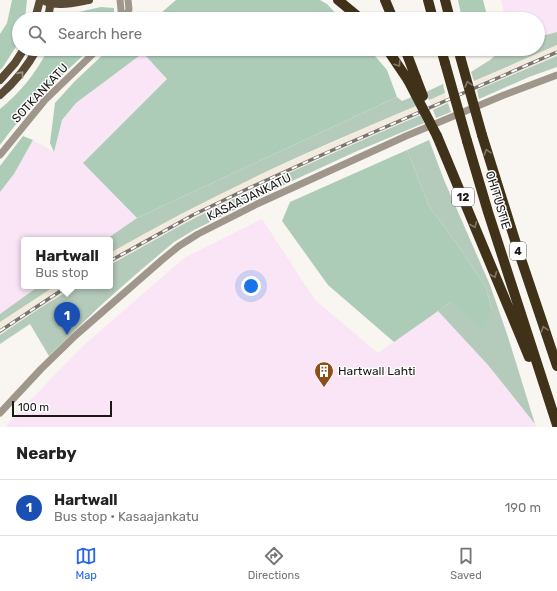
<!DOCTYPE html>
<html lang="en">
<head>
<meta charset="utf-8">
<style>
  :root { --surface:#fff; --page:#f2f2f2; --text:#222; --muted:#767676; --line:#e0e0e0; --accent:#2563eb }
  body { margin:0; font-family:Rubik,sans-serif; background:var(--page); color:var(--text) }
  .scale { position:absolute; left:12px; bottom:10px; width:100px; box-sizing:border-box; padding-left:4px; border:2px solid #1b1917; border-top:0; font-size:11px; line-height:14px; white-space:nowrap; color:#1b1917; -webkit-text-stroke:3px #fff; paint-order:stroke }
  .you { position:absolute; left:251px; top:286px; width:14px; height:14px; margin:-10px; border:3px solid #fff; border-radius:50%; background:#1a73e8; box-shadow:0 0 0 6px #1a73e833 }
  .badge { display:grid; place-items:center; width:26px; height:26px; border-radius:50%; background:var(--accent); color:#fff; font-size:13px; font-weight:700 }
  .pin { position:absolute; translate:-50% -33px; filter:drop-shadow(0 1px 2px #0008) }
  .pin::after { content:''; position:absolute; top:21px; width:14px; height:12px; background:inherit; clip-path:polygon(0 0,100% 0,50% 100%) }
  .popup { position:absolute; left:21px; top:237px; width:92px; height:52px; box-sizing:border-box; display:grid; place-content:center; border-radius:4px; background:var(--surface); filter:drop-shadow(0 1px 3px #0005); font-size:13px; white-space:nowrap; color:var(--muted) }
  .popup b { font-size:15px; color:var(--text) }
  .popup::after { content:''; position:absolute; left:50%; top:100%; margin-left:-8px; border:8px solid transparent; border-top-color:var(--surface) }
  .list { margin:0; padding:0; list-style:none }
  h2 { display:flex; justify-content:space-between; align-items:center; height:52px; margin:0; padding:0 16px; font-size:17px }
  h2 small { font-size:13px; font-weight:400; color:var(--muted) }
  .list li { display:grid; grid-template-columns:26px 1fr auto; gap:12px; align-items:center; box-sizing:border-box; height:56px; padding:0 16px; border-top:1px solid var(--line) }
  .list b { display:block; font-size:15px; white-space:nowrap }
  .list p { margin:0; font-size:13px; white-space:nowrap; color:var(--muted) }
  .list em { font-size:13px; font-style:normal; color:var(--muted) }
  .icon { flex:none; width:22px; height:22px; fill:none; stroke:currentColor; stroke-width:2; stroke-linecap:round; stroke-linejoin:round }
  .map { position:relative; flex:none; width:557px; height:427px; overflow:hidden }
  .search { position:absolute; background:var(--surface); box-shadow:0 1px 3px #0004; left:12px; right:12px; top:12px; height:44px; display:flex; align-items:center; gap:10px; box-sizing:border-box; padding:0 14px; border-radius:22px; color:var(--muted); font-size:15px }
  .sheet { height:108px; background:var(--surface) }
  nav { display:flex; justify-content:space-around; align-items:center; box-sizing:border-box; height:56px; border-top:1px solid var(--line); background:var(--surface); font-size:11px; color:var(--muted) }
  nav a { display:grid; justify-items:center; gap:2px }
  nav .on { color:var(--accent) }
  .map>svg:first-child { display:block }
</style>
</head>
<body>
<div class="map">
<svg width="557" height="427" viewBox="0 0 557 427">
  <rect width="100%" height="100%" fill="#f9f5f0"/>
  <path fill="#f4ebdf" d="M557,45v11l-80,34 -3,-9z
    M445,93l3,10 -15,7 -4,-10z
    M416,106l5,9 -111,48 -83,39 -62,32 -55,31v-12l42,-24 96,-49 72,-32z
    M55,286h21l-36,22 -40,27v-13z"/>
  <path fill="#f9e5f5" d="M501,0h56v32l-19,5v-18h-33z
    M143,53l24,26 -84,84 54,55 -32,22h-81v46h15l-39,28v-122l14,-18 19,-34 21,12 8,-32 14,-17z
    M262,219l53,81 63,53 60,-42 50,54 47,59 1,3h-530l5,-7 72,-74 101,-88z"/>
  <path fill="#b4cabb" d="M557,32v13l-83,36 -3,-9 19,-12 12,-11h36v-12z
    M557,56v11l-28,10 -50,22 -2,-9z
    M443,84l2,9 -16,7 -3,-8z
    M397,97l5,4 10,-4 4,9c-56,24 -114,48 -169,75 -46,22 -92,46 -137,72v-13h-5l32,-22z
    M448,103l3,9 -15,6 -3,-8z
    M421,115l3,8 -69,29 -63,29 -98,49 -20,12 -39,33 -36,32 -50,49 -19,-32 -30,20v-9l40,-27 36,-22h34v-21c39,-22 77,-44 117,-63 64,-31 129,-59 194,-87z
    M429,140l15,40 46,105 18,52 27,87 -47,-59 -50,-54 13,-9 41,8 -6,-22 -26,-40 -31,-42 -22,-56z
    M39,286h16l-55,36v-8z"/>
  <path fill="#adccb8" d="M12,0h15l-2,19h-6v20l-2,6 -14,22 -3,3v-36l7,-11z
    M176,0h144l7,4 14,15h-187z
    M458,0h25l5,19h-26z
    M101,7l13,1v11h-51l2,-4z
    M48,49h42c-32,30 -64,60 -90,96v-36c20,-16 37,-37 48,-60z
    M109,49h260l18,21 10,27 -260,121 -54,-55 84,-84 -24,-26 -67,50 -14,17 -8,32 -4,-9 5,-40 19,-21z
    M23,136l10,4 -19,34 -14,18v-26z
    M407,150l22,56 31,42 26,40 6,22 -10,19 -31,-27 -57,40 -66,-57 -46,-64 8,-19z"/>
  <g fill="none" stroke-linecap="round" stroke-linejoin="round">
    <path stroke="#9f978b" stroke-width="7" d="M120,0l2,19
      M126,19l3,-10 -1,-9
      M0,155l45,-55 53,-51
      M0,413l41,-44 35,-34 87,-76 16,-13 19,-12 59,-30 149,-68 98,-41 53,-20"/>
    <path stroke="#594b36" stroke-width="8" d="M43,0c10,8 34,2 46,0
      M35,19l5,-19
      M48,19l3,-19
      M0,80l15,-17 9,-14
      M0,95c15,-13 27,-28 37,-46"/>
    <path stroke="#403119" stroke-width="10" d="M338,0l23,19
      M385,0l8,19
      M428,0l5,19
      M445,0l5,19
      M387,49l21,31
      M405,49l11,29
      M441,49l4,14
      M482,135l36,115 39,116
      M437,136l92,221
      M467,141l21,71 69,213"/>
    <g stroke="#777471" stroke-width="3.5">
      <path id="rail" d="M110,261l83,-46 54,-26 79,-36 231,-101
        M0,331l68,-45"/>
    </g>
    <use href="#rail" stroke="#fff" stroke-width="2" stroke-dasharray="6" stroke-linecap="butt"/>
    <path stroke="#403119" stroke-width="10" d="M460,56l22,79
      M445,63l22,78
      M416,78l7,18
      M408,80l29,56"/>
  </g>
  <defs><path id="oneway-chevron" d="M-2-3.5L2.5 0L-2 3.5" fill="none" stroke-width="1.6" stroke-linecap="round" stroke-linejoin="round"/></defs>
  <g stroke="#83796a">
    <use href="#oneway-chevron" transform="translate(398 64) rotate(56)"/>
    <use href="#oneway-chevron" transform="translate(468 84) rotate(-106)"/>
    <use href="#oneway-chevron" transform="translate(487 152) rotate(-107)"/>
    <use href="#oneway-chevron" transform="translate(474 225) rotate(68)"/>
    <use href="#oneway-chevron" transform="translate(494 275) rotate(68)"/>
    <use href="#oneway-chevron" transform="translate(544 329) rotate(-108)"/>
  </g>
  <use stroke="#9b9386" href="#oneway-chevron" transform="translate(21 74) rotate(-51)"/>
  <defs>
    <g id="building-pin" transform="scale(1)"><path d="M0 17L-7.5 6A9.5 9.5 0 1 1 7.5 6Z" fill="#8e4e18" stroke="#fff"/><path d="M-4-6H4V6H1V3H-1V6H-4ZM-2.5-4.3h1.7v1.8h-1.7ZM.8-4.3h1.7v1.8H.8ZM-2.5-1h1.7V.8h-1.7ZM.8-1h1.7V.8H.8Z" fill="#fff"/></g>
  </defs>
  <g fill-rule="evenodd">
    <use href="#building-pin" x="324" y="371"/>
  </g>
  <g text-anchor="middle" stroke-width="3" stroke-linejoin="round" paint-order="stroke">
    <g fill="#fff" stroke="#5f5e5d" stroke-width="1">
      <rect x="452" y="188" width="22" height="18" rx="3"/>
      <rect x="510" y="242" width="16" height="18" rx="3"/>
    </g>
    <g font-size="11" font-weight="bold" fill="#1b1917">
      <text x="463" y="201">12</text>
      <text x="518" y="255">4</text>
    </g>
    <g font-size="12" fill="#1b1917" stroke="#fff">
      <text transform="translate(40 93) rotate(-47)" y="4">SOTKANKATU</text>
      <text transform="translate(249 197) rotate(-26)" y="4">KASAAJANKATU</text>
      <text transform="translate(498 200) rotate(73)" y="4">OHITUSTIE</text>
    </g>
    <g font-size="12" fill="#1b1917" stroke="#fff" text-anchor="start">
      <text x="338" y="375">Hartwall Lahti</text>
    </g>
  </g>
</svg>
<div class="scale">100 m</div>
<div class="you"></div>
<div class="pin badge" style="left:67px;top:335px;background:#1a4fb4">1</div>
<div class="popup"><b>Hartwall</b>Bus stop</div>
<div class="search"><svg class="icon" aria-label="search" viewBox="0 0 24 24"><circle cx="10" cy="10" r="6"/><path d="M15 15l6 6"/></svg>Search here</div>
</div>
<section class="sheet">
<h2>Nearby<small></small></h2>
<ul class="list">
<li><span class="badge" style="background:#1a4fb4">1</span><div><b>Hartwall</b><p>Bus stop · Kasaajankatu</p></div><em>190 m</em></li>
</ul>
</section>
<nav>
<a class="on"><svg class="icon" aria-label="map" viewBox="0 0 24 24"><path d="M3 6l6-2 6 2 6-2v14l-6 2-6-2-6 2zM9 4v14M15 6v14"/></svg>Map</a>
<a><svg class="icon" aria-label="directions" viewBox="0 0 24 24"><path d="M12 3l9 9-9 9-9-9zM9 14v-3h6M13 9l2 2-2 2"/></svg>Directions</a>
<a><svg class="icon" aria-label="saved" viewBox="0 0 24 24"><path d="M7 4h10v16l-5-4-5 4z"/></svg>Saved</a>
</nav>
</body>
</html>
